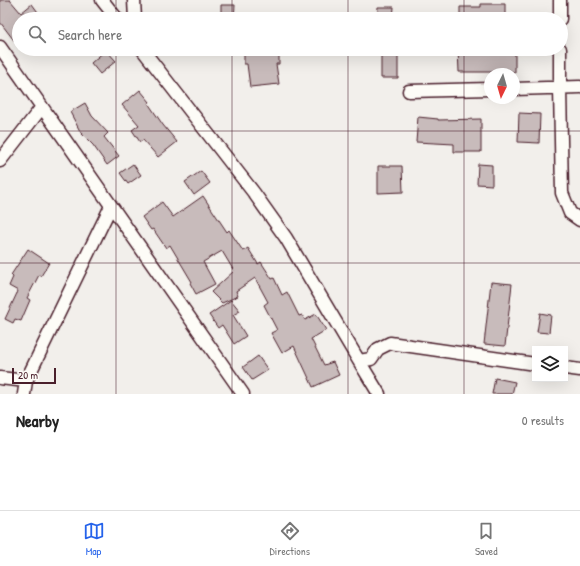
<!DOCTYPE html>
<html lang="en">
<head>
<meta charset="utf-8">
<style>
  :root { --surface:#fff; --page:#f6f6f6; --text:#222; --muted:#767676; --line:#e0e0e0; --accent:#2563eb }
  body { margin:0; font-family:"Patrick Hand",sans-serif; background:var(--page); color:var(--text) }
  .controls { position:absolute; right:12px; bottom:12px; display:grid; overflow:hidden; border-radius:0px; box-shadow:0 4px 16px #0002 }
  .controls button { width:36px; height:36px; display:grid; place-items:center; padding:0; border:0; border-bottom:1px solid var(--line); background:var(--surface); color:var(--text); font:20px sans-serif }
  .compass { position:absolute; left:484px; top:68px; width:36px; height:36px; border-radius:50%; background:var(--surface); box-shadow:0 4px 16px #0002; rotate:185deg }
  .scale { position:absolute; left:12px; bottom:10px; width:44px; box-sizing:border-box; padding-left:4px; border:2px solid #4a1f2b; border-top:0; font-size:11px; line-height:14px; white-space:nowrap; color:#4a1f2b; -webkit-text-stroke:3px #fdfcf7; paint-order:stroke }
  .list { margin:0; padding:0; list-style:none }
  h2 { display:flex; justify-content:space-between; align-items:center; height:52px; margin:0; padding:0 16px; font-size:17px }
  h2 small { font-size:13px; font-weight:400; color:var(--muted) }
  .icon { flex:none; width:22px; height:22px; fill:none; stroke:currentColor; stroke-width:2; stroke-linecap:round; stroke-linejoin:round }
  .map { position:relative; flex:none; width:580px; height:394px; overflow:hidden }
  .search { position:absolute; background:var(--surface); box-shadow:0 4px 16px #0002; left:12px; right:12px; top:12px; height:44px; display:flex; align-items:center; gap:10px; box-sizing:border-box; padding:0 14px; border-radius:22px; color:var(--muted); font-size:15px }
  .sheet { height:116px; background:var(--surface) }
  nav { display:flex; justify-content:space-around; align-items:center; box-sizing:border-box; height:56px; border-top:1px solid var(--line); background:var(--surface); font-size:11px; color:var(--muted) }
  nav a { display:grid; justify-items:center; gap:2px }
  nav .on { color:var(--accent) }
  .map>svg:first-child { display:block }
</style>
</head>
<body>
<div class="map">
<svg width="580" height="394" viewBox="0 0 580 394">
  <rect width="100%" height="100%" fill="#f2efeb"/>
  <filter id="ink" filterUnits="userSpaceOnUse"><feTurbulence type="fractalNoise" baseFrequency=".025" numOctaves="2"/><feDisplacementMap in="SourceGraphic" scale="8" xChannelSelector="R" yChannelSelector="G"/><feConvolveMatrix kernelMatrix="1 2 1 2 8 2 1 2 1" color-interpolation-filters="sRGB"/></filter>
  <g filter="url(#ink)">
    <path fill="#c8bbbb" stroke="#4a1f2b" d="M0,0h10l11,13 11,-9 11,15h-24v28l-19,-25z
      M481,4h24v15h-45v-12h21z
      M221,5h14l-1,14h-13z
      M378,7h16l-1,12h-16z
      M244,49h35v15h-3l3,20 -29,3 -3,-23h-3z
      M381,49h17v29h-17z
      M458,49h57v23h-56z
      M106,50l10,11 -16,13 -9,-11z
      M140,90l10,12 -2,1 15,22 14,17 -19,15 -15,-17 -3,2 -8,-12 7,-5 -17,-20z
      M85,103l7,13 16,17 -4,4 15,19 -12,9 -14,-20 -12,-12 -11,-21z
      M519,113l21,1 -1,29 -21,-1z
      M418,117l20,2v1l43,-1v33h-27v-8l-38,-2z
      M133,164l8,11 -13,9 -8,-11z
      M478,164l14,1v20l-15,-1z
      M378,166h24l1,26 -25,1z
      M201,171l9,12 -16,12 -9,-13z
      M203,196l24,36 2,-2 14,21 5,-3 10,16 3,-2 11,17 2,-1 8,17 5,-3 12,24 3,-1 3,5 11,-6 10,16 -15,9 13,26 9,-3 6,13 -26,12 -19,-41 -12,7 -11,-20 6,-3 -13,-25 4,-3 -13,-24 -19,13 2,5 -16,7 -11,-11 23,-21 -12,-20 -19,11 12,22 -19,10 -6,-11 2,-1 -22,-37 -4,3 -13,-19 -2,1 -9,-13 20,-15 11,15z
      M28,249l21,14 -8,13 -2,-1 -12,23 3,2 -9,21 -6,-2 -2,4 -8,-4 13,-28 -9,-5 4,-9 -2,-2z
      M491,282l21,2 -7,62 -21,-2z
      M231,300l9,11 -7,4 13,21 -12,8 -12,-19 -4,3 -9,-13z
      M540,313l11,2 -2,18 -12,-1z
      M258,356l10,14 -16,10 -9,-13z
      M495,378l20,4 -3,12h-20z"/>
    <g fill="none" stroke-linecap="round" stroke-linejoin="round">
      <g stroke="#4a1f2b" stroke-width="15">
        <path id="street" d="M102,0l15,19
          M134,0l1,19
          M560,19v-19
          M0,47l243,347
          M142,49l112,144 32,45 73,123 20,33
          M560,49v39l2,105 8,20 10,7
          M514,89l66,-2
          M409,91l81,-2
          M0,161l42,-54
          M359,361l12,-2 7,-10 12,-6 145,21
          M565,368l15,2
          M0,378l26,3
          M24,394l2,-13 85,-175"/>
      </g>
      <use href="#street" stroke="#fdfcf7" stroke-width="12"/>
    </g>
  </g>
  <path fill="none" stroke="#4a1f2b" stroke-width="1" stroke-opacity="0.55" d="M116,0v19M232,0v19M348,0v19M464,0v19M116,49v345M232,49v345M348,49v345M464,49v345M0,131h580M0,263h580"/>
</svg>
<div class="controls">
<button><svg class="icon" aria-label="layers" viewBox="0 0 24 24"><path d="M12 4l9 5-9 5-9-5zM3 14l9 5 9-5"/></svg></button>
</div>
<svg class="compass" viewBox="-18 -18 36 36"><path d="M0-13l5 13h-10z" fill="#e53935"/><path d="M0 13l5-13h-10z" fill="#767676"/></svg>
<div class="scale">20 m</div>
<div class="search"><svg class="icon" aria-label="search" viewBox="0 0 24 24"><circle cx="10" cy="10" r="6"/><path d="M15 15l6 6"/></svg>Search here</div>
</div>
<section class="sheet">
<h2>Nearby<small>0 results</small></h2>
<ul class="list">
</ul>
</section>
<nav>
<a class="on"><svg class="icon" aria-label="map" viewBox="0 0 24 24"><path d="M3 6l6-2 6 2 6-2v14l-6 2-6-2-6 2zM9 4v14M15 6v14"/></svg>Map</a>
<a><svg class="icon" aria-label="directions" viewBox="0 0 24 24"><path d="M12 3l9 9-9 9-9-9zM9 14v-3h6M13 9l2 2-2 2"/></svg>Directions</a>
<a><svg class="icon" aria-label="saved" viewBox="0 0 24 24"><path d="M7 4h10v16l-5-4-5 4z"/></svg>Saved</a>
</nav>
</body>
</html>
